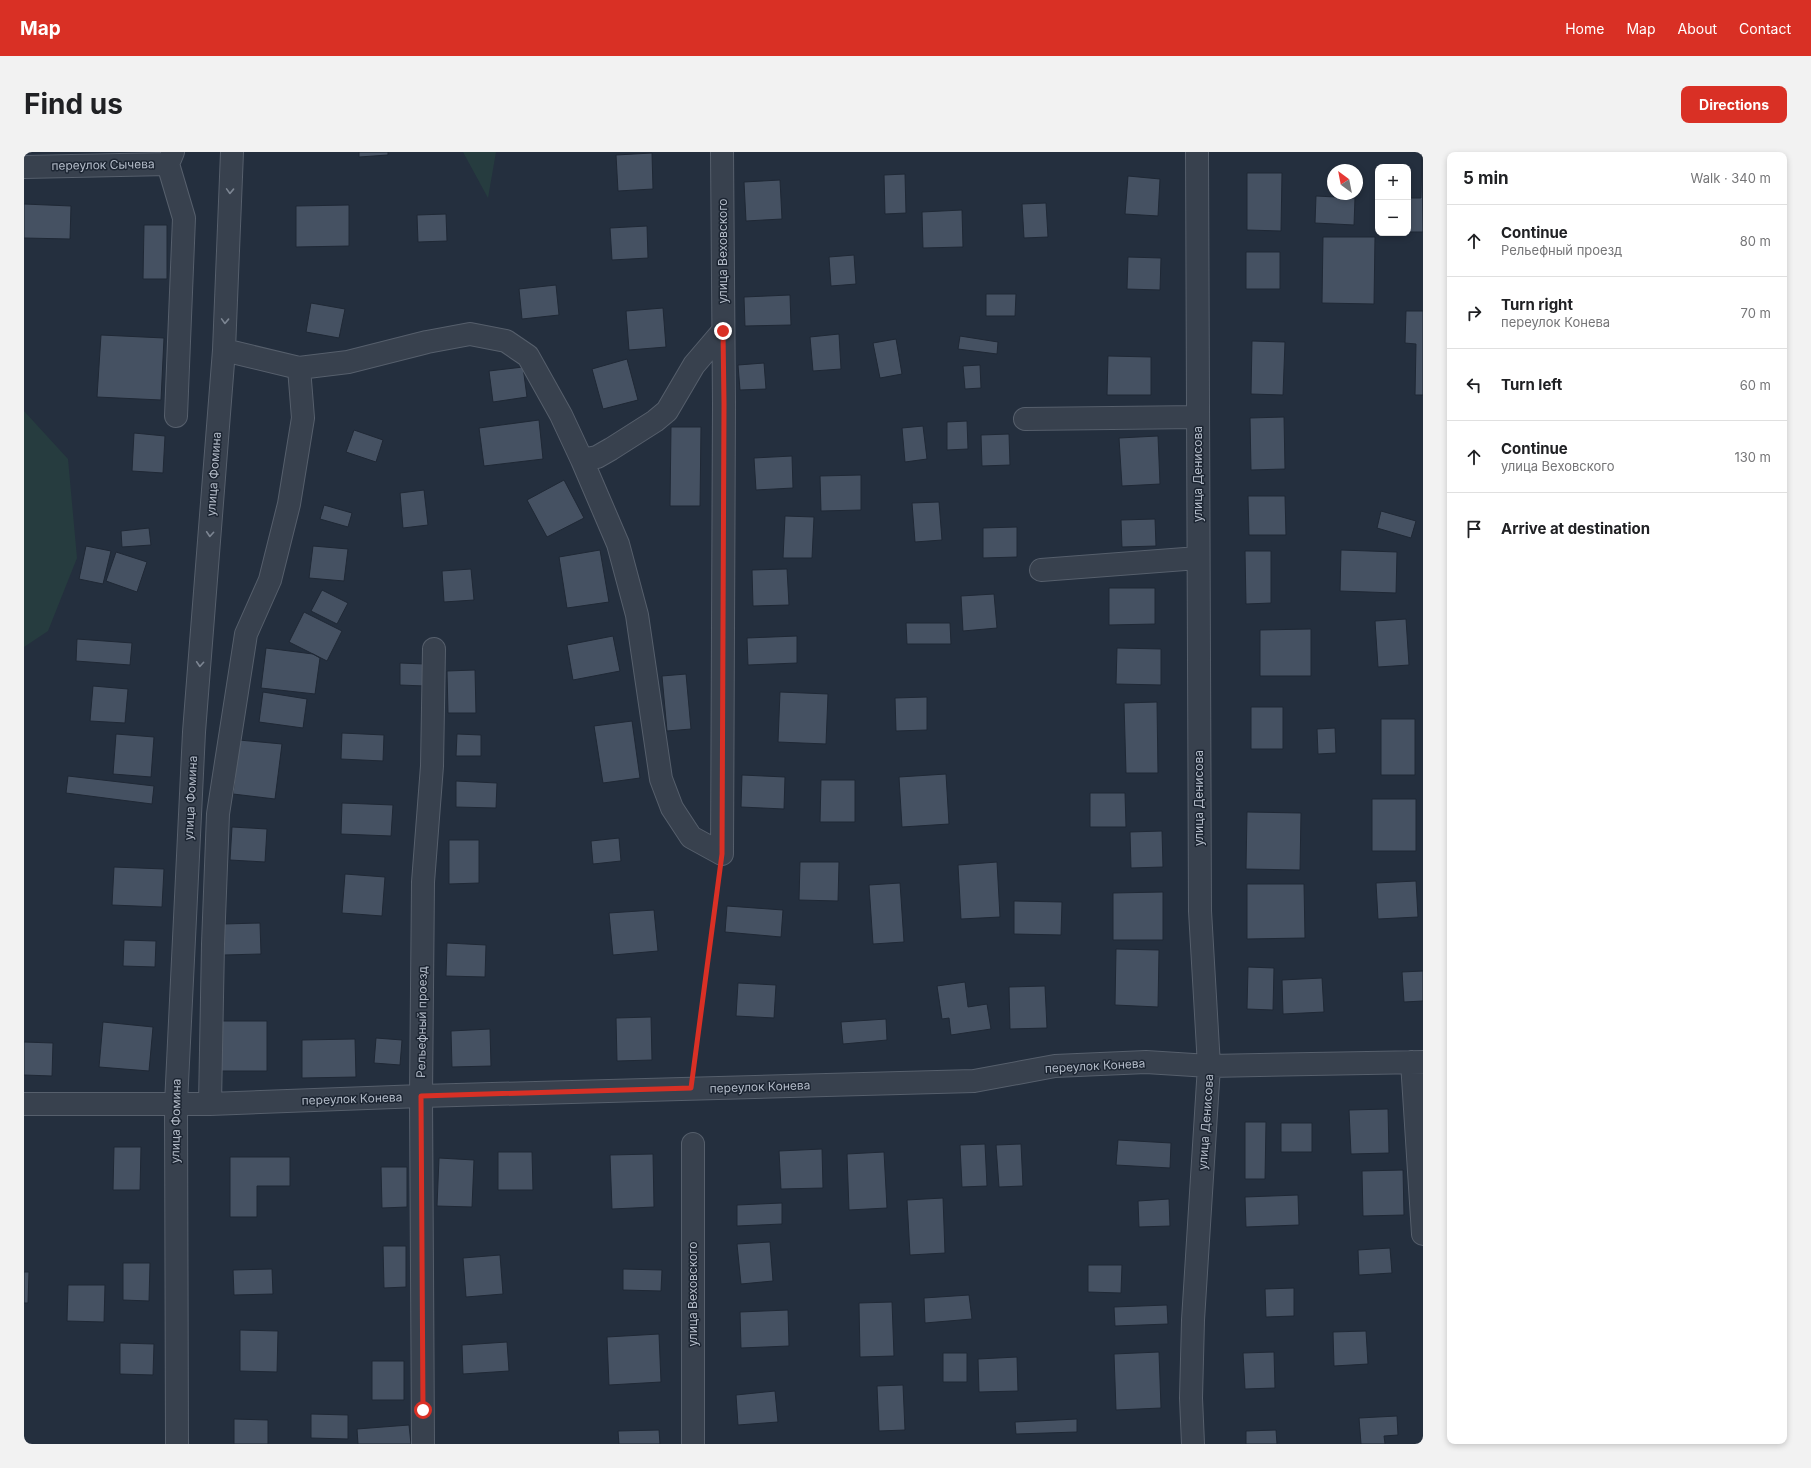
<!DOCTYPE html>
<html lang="en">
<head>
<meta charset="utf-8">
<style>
  :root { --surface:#fff; --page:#f2f2f2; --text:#202124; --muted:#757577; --line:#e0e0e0; --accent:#d93025 }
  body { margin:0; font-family:Inter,sans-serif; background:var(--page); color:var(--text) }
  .controls { position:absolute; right:12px; top:12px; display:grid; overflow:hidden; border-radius:8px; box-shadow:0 2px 6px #0003 }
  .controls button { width:36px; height:36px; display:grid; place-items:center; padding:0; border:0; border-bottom:1px solid var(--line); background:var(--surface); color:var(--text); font:20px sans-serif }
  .compass { position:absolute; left:1303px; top:12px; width:36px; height:36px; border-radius:50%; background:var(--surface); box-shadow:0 2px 6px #0003; rotate:328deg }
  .stop { position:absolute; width:12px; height:12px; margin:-9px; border:3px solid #d93025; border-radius:50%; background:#fff }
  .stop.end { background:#d93025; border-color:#fff; box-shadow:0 1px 4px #0008 }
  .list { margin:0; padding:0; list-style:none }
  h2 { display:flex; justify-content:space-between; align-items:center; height:52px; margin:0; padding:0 16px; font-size:17px }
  h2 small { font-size:13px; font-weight:400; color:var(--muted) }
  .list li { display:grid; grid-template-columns:26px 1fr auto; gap:12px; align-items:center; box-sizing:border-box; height:72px; padding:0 16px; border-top:1px solid var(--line) }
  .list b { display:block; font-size:15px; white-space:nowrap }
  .list p { margin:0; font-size:13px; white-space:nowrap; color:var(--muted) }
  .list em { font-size:13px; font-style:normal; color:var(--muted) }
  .icon { flex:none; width:22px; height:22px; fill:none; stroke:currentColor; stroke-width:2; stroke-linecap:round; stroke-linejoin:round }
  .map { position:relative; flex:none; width:1399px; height:1292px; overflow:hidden; border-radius:8px }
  header { display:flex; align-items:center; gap:24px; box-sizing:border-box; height:56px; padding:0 20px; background:var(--accent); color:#fff }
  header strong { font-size:19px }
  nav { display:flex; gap:22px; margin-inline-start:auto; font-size:14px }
  .intro { display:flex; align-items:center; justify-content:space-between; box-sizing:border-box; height:96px; padding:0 24px }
  h1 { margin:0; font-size:28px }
  .button { padding:10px 18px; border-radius:8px; background:var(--accent); color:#fff; font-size:14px; font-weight:700 }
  main { display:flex; gap:24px; padding:0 24px }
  aside { flex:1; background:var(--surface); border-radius:8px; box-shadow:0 2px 6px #0003 }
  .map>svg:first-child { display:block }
</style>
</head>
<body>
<header>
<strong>Map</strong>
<nav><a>Home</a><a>Map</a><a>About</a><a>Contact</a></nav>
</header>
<div class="intro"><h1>Find us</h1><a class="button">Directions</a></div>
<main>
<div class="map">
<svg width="1399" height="1292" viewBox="0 0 1399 1292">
  <rect width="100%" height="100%" fill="#242f3e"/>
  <path fill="#263c3f" d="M439,0h33l-8,46z
    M0,259l44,48 9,99 -29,73 -24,16z"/>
  <path fill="#455162" stroke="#1f2835" d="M335,0h29v3l-29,2z
    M1398,0l1,80h-15l1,-34h12z
    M628,1l1,36 -35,2 -2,-36z
    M1223,21h35l-1,58 -34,-1z
    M881,22l1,39 -21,1 -1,-39z
    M1104,24l32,3 -2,37 -33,-2z
    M756,28l2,39 -36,2 -2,-39z
    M1292,44l39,2 -1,27 -39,-2z
    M1022,51l2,34 -24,1 -2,-34z
    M0,52l47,2 -1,33 -46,-1z
    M325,53v41l-53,1v-41z
    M938,58l1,37 -40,1 -1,-36z
    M422,62l1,27 -29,1 -1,-27z
    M120,73h23v54h-24z
    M623,74l1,32 -36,2 -2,-32z
    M1299,85h52l-1,67 -52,-1z
    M1222,100h34v37h-34z
    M830,103l2,29 -25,2 -2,-29z
    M1104,105l33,1 -1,32 -33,-1z
    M532,133l3,30 -37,4 -3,-30z
    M962,142h30l-1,22h-29z
    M766,143l1,30 -46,1 -1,-29z
    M287,151l34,6 -6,29 -33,-6z
    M639,156l3,39 -37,3 -3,-39z
    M1382,159h17v84h-8l1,-51 -11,-1z
    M815,182l2,35 -28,2 -3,-34z
    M77,183l63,3 -3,62 -64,-3z
    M936,184l38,6 -1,12 -39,-5z
    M872,187l6,35 -22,4 -7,-35z
    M1228,189l33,1 -2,53 -32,-1z
    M1084,204l43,1v38h-44z
    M603,207l11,41 -35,9 -11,-40z
    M740,211l2,26 -26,1 -2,-25z
    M956,213l1,23 -16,1 -2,-23z
    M499,215l4,30 -34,5 -4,-31z
    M1260,265l1,52 -34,1 -1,-52z
    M515,268l4,39 -59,7 -5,-38z
    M943,269l1,28 -21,1v-28z
    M899,274l4,33 -22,3 -3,-34z
    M647,275h30l-1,79h-30z
    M330,278l29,10 -7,22 -30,-10z
    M110,281l31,3 -2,37 -31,-2z
    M985,282l1,31 -28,1 -1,-31z
    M1134,284l2,48 -38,2 -3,-48z
    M768,304l1,32 -37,2 -2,-32z
    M837,323v35l-40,1 -1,-35z
    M540,328l20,38 -37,19 -20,-37z
    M400,338l4,35 -25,3 -3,-35z
    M1224,344h37l1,39h-37z
    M915,350l3,38 -27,2 -3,-39z
    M300,353l28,8 -4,14 -28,-8z
    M1357,359l35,10 -5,17 -34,-10z
    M761,364l29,1 -2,41h-29z
    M1131,367l1,27 -34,1 -1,-27z
    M993,375v30l-34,1v-30z
    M125,376l2,17 -29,2 -1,-16z
    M62,394l25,5 -8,33 -24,-5z
    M289,394l35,3 -4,32 -35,-3z
    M576,398l9,52 -42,6 -8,-51z
    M1317,398l56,2 -1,41 -56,-2z
    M1221,399h26v52l-25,1z
    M92,400l31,10 -10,30 -31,-11z
    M447,417l3,31 -30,2 -2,-31z
    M763,417l2,36 -36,1 -1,-36z
    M1085,436h46v36l-46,1z
    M298,438l26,13 -11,21 -26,-13z
    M970,442l3,34 -34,3 -2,-35z
    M280,460l38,19 -15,30 -38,-19z
    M1382,467l3,46 -31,2 -3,-46z
    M882,471h44l1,21h-44z
    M1287,477v47h-51v-46z
    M589,484l7,35 -47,9 -6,-35z
    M773,484v27l-49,2 -1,-27z
    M53,487l55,4 -2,22 -54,-4z
    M242,496l47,6 7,4 -5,36 -54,-6z
    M1093,496l44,1v36l-45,-1z
    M376,511l25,1v22l-25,-1z
    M451,518l1,43h-28l-1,-42z
    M662,522l5,55 -24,2 -5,-55z
    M69,534l35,3 -3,34 -35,-2z
    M239,540l44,7 -4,29 -44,-6z
    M756,540l48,2 -2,50 -48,-2z
    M903,545v33l-31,1 -1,-33z
    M1133,550l1,71h-32l-2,-70z
    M1227,555h32v42h-32z
    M1357,567h34v56h-34z
    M608,569l8,57 -37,5 -9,-57z
    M1311,576l1,25 -18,1 -1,-25z
    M318,581l42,2 -1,26 -42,-2z
    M92,582l38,3 -3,40 -38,-3z
    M433,582l24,1v21h-25z
    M215,588l43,4 -7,55 -42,-5z
    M922,622l3,50 -47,3 -3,-50z
    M718,623l43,2 -1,32 -43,-2z
    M44,624l86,10 -2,18 -86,-11z
    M797,628h34v42h-35z
    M432,629l41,2 -1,25 -40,-1z
    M1066,641h35l1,34h-36z
    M1348,647h44v52h-44z
    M318,651l51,2 -2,31 -50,-2z
    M1223,660l54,1 -1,57 -54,-1z
    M208,675l35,2 -2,33 -35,-2z
    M1138,679l1,36 -32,1 -1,-36z
    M595,686l2,23 -28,3 -2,-23z
    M425,688h30v43l-30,1z
    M776,710h39l-1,39 -39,-1z
    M973,710l3,55 -39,2 -3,-54z
    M90,715l50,2 -2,38 -50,-2z
    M321,722l40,3 -3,39 -40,-3z
    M1392,729l2,36 -40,2 -2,-36z
    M876,731l4,59 -31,2 -4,-59z
    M1223,732h57l1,54 -58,1z
    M1139,740v48h-50v-47z
    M990,749l48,1 -1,33 -47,-1z
    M703,754l56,4 -2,27 -56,-5z
    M630,758l4,41 -45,4 -4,-42z
    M236,771l1,31 -37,1 -1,-31z
    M100,788l32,1 -1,26 -32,-1z
    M423,791l39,2 -1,32 -39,-1z
    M1092,797l43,1 -1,57 -43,-2z
    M1224,815l26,1 -1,42 -26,-1z
    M1399,819v30l-19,1 -2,-30z
    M1298,826l2,34 -41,2 -1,-34z
    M941,830l3,25 19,-3 4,25 -40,6 -2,-17 -7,1 -5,-33z
    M714,831l38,2 -2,33 -38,-2z
    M1021,834l2,42 -37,1 -1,-42z
    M627,865l1,43 -35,1 -1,-43z
    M862,867l1,21 -44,4 -2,-22z
    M194,869h49v50h-49z
    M79,870l50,5 -4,44 -50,-4z
    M466,877l1,37 -39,1 -1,-36z
    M352,886l26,2 -2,25 -26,-2z
    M331,887l1,38 -54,1v-38z
    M0,890l29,1 -1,33 -28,-1z
    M1364,957l1,44 -38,1 -2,-44z
    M1221,970h21l-1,57h-20z
    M1257,971h31v29h-31z
    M1094,988l53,3 -1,25 -54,-3z
    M961,992l2,42 -25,1 -2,-42z
    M997,992l2,42 -24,1 -3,-42z
    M90,995h27l-1,43h-27z
    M798,997l1,39 -42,1 -2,-38z
    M474,1000h34l1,38h-35z
    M860,1000l3,56 -38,2 -2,-56z
    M629,1002l1,53 -42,2 -2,-54z
    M206,1005h60v29h-33v31h-27z
    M415,1006l35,2 -2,47 -35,-1z
    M357,1015h26v40l-25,1z
    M1379,1018l1,45 -41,1 -1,-45z
    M1274,1043l1,30 -53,2 -1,-30z
    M919,1046l2,55 -35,2 -3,-55z
    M1145,1047l1,27 -31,1 -1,-26z
    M758,1051v21l-45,2v-21z
    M746,1090l3,39 -32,3 -4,-40z
    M359,1094h23v41l-22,1z
    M1366,1096l2,25 -33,2 -1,-25z
    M476,1103l3,39 -37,3 -3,-39z
    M99,1111h27l-1,38 -26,-1z
    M1064,1113h34l-1,28 -33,-1z
    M248,1117l1,25 -39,1 -1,-25z
    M599,1117l39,1 -1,21 -38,-1z
    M0,1120h5l-1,31h-4z
    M44,1133h37l-1,37 -37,-1z
    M1270,1136v28l-28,1 -1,-28z
    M945,1143l3,24 -47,4 -1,-25z
    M868,1150l2,54 -34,1 -1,-54z
    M1143,1153l1,19 -53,2 -1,-19z
    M764,1158l1,36 -48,2 -1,-36z
    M216,1178l38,1 -1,41 -37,-1z
    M1342,1179l2,33 -34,2 -1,-34z
    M635,1182l2,48 -52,3 -2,-48z
    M483,1190l2,29 -46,3 -1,-29z
    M96,1191l34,1 -1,31 -33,-1z
    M1135,1200l2,56 -45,2 -2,-56z
    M1250,1200l1,36 -30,1 -2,-36z
    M919,1201h24v29h-24z
    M993,1205l1,34 -39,1 -1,-33z
    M348,1209h32v39h-32z
    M879,1233l2,45 -26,1 -2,-45z
    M751,1239l3,31 -40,3 -2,-30z
    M287,1262l37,1v24l-37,-1z
    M1373,1264l1,19 -14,1 1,8h-24l-2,-26z
    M210,1267l34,1v24h-34z
    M1053,1267v13l-61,2 -1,-12z
    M385,1273l2,19h-53l-1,-15z
    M635,1278l1,14h-41l-1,-13z
    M1252,1278l1,14h-31v-13z"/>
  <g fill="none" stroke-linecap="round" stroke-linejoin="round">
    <g stroke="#565f6c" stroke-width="24">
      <path id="minor" d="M144,12l16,54 -8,198
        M0,15l144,-3 5,-12
        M200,198l75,18 49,-6 79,-20 43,-8 36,7 22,15 33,59 21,45 36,84 19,71 24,164 11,29 19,29 31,17 2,-450 -2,-252
        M1001,267l173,-2
        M558,308l15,-3 14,-8 44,-28 12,-10 27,-46 29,-34
        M1017,418l157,-12
        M1388,910l11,172
        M0,952h186l211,-8 553,-15 81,-15 91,-4 63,4 214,-4
        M186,952l3,-160 5,-130 28,-180 24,-54 19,-76 14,-86 -4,-50
        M669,992v300
        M153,1292l-1,-340 18,-372 30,-382 8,-198
        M399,1292l-2,-348 2,-214 9,-116 2,-117
        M1169,1292l-2,-46 2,-78 16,-254 -9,-155 -3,-759"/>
    </g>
    <path stroke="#44595c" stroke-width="2.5" stroke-dasharray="3 3" stroke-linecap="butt" d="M670,912l25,-187"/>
    <use href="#minor" stroke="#38414e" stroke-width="22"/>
  </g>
  <defs><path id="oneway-chevron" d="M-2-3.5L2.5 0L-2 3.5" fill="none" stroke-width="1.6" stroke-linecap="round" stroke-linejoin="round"/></defs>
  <g stroke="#7c8592">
    <use href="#oneway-chevron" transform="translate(206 39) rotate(92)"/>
    <use href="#oneway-chevron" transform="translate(201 169) rotate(92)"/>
    <use href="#oneway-chevron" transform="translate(186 382) rotate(94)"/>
    <use href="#oneway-chevron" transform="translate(176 512) rotate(94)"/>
  </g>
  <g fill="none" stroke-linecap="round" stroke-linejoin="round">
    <path stroke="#d93025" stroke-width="5" d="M399,1258l-2,-314 270,-8 31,-234 2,-450 -1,-73"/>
  </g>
  <g text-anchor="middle" stroke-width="3" stroke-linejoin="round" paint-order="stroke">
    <g font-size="12" fill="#b4bcc9" stroke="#1d2633">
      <text transform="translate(79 13) rotate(-1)" y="4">переулок Сычева</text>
      <text transform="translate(699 99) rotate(-90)" y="4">улица Веховского</text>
      <text transform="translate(190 322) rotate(-86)" y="4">улица Фомина</text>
      <text transform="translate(1174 322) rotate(-90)" y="4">улица Денисова</text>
      <text transform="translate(167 646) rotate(-87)" y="4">улица Фомина</text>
      <text transform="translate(1175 646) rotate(-90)" y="4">улица Денисова</text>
      <text transform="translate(398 870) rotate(-89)" y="4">Рельефный проезд</text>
      <text transform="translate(1071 914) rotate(-3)" y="4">переулок Конева</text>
      <text transform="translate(736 935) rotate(-2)" y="4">переулок Конева</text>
      <text transform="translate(328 947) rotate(-2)" y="4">переулок Конева</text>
      <text transform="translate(152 969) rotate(-89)" y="4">улица Фомина</text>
      <text transform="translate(1182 970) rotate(-86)" y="4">улица Денисова</text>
      <text transform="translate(669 1142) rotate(-90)" y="4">улица Веховского</text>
    </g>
  </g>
</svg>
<div class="controls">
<button>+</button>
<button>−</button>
</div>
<svg class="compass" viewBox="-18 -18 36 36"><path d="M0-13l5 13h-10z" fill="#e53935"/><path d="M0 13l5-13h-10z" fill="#757577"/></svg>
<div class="stop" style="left:399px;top:1258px"></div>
<div class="stop end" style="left:699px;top:179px"></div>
</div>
<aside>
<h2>5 min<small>Walk · 340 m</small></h2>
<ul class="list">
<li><svg class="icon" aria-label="ahead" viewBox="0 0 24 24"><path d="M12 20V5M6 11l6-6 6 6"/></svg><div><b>Continue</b><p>Рельефный проезд</p></div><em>80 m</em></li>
<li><svg class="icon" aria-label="right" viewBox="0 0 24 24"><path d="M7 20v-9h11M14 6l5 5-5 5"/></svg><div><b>Turn right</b><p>переулок Конева</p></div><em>70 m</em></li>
<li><svg class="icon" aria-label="left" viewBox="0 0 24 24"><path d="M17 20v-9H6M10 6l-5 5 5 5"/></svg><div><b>Turn left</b></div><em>60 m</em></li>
<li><svg class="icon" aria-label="ahead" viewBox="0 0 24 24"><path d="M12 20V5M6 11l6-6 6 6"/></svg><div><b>Continue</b><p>улица Веховского</p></div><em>130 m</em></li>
<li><svg class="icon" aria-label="arrive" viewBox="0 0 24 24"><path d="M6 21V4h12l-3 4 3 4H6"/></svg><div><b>Arrive at destination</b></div></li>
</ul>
</aside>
</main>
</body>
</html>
